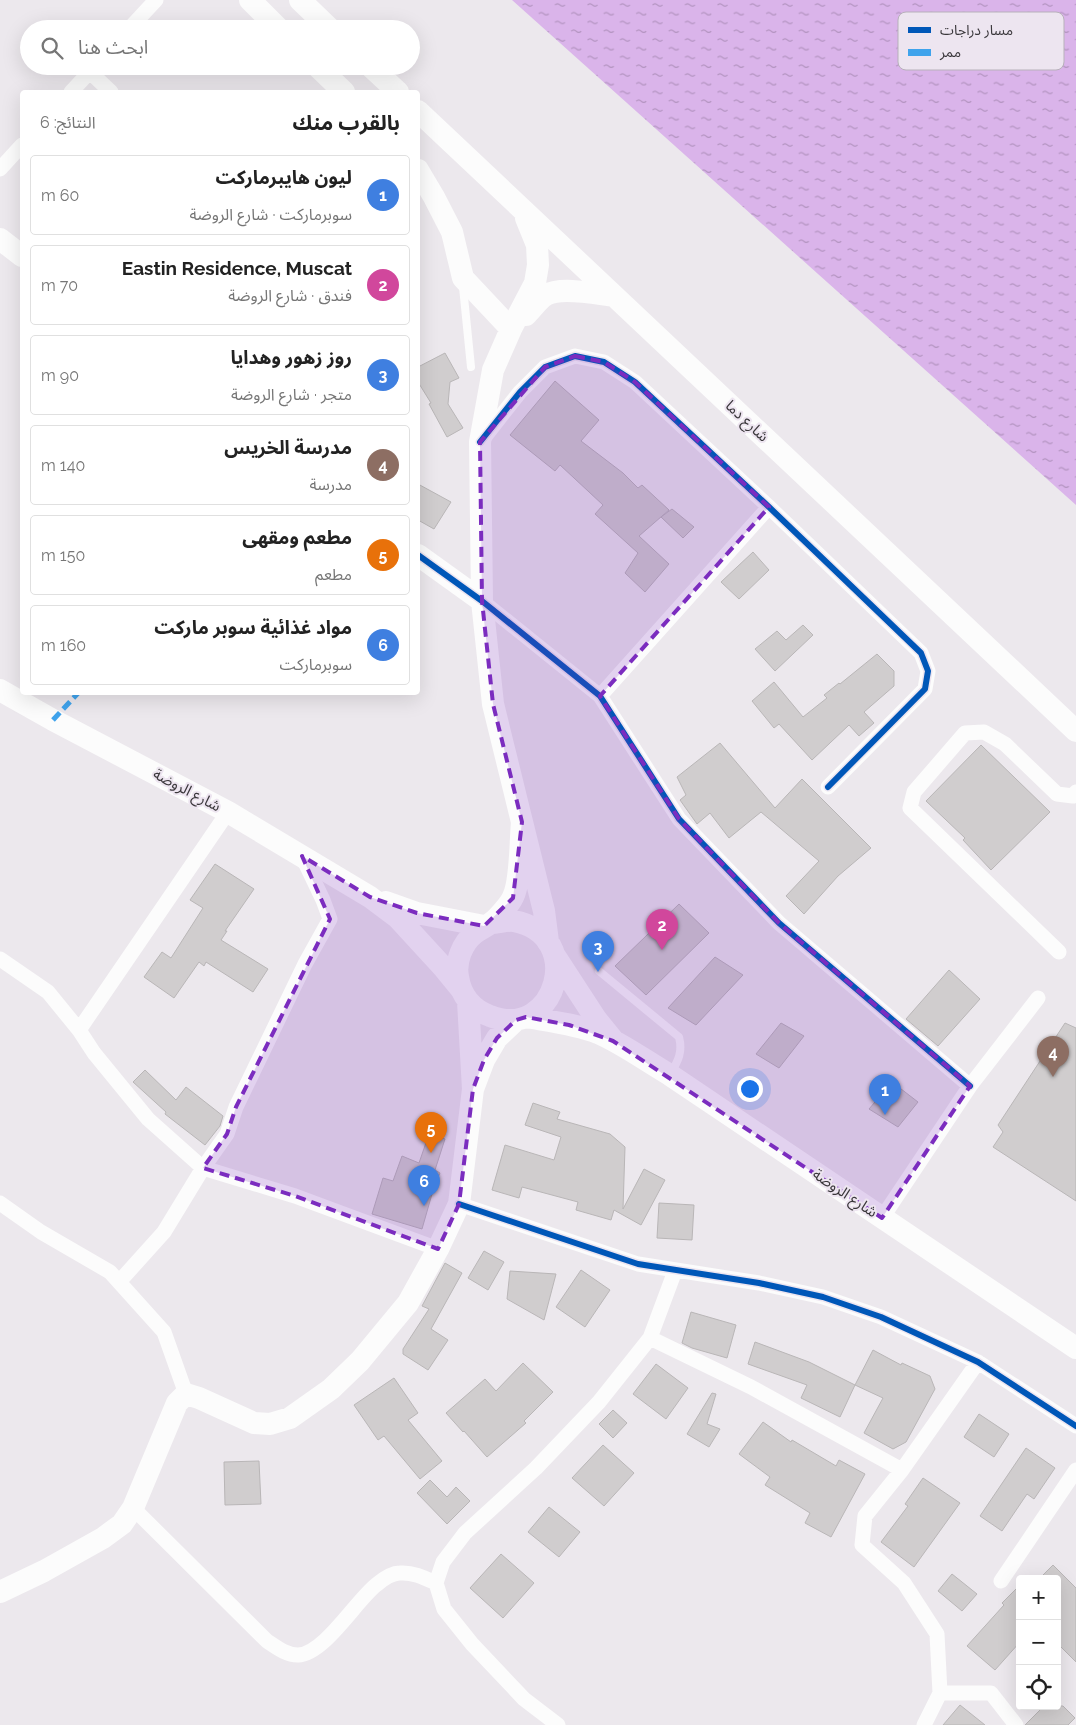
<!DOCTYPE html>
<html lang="ar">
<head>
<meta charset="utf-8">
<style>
  :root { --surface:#fff; --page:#f2f2f2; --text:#222; --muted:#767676; --line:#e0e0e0; --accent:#787579 }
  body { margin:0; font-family:Raleway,"Noto Sans Arabic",sans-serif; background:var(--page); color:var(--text); direction:rtl }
  .controls { position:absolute; right:15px; bottom:15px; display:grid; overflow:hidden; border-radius:5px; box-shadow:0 5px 20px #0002 }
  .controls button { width:45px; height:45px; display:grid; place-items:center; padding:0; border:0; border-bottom:1px solid var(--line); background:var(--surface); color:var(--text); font:25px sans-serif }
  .you { position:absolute; left:749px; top:1088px; width:18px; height:18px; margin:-12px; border:4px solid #fff; border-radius:50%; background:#1a73e8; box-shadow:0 0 0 8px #1a73e833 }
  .badge { display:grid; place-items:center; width:32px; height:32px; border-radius:50%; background:var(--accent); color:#fff; font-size:16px; font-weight:700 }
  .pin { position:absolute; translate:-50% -41px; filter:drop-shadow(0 1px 2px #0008) }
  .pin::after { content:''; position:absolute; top:26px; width:18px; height:15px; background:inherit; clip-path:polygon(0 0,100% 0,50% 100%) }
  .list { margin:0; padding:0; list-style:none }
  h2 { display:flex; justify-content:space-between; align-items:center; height:65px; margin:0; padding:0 20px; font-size:21px }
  h2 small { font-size:16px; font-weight:400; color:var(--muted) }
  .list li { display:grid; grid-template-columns:32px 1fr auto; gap:15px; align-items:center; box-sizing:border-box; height:80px; margin:0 10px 10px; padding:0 10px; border:1px solid var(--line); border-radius:5px }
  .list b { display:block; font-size:19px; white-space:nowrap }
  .list p { margin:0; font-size:16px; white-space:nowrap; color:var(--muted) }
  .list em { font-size:16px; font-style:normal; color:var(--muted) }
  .icon { flex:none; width:28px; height:28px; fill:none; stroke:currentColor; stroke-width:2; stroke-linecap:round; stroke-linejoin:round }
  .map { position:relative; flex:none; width:1076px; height:1725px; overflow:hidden; direction:ltr }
  .search { position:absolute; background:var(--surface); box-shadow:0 5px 20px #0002; left:20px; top:20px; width:400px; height:55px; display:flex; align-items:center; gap:12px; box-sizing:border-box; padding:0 18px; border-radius:28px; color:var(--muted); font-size:19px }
  .panel { position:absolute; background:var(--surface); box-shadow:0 5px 20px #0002; left:20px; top:90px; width:400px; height:605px; border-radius:5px; direction:rtl }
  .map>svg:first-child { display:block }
</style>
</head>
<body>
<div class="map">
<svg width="1076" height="1725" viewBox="0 0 1076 1725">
  <defs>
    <pattern id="water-ripples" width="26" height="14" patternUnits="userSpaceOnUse" patternTransform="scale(1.25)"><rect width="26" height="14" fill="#dab4ea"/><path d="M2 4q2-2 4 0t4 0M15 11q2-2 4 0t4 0" fill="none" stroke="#b293bf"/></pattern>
  </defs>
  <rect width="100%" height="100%" fill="#ece8ed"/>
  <path fill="url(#water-ripples)" d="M512,0h564v505z"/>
  <path fill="#d0cdce" stroke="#b9b6b7" d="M445,353l14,25 -9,4 -2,22 15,24 -16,9 -18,-33 2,-1 -13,-21v-15z
    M555,381l44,39 -18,21 42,32 15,15 4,-3 27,25 -30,26 30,28 -24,28 -20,-19 13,-20 -43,-39 8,-9 -43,-40 -5,6 -45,-36z
    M418,484l33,18 -17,27 -16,-9z
    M672,509l22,18 -11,11 -22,-21z
    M753,552l16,18 -30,29 -18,-17z
    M803,625l10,10 -38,36 -20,-22 22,-18 9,9z
    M877,654l17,17v15l-30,26 10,11 -15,13 -10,-11 -37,35 -33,-36 -5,4 -22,-27 22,-19 29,35 24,-19 -3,-3 15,-12 1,1z
    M720,743l55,65 27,-29 69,69 -33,28 -34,38 -18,-18 33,-35 -58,-49 -32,26 -19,-25 -13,11 -17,-24 6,-5 -9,-18z
    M981,745l69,67 -59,58 -28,-30 2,-2 -39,-37z
    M215,864l39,25 -29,42h2l-6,9 47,29 -15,23 -47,-30 -2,4 -5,-4 -25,36 -30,-21 18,-25 9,6 32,-50 -13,-8z
    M679,904l30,29 -63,62 -31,-29z
    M715,957l28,18 -47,50 -28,-17z
    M949,970l31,29 -42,47 -32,-27z
    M781,1023l23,13 -25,32 -23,-14z
    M1065,1023l11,5v173l-83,-54 10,-15 -5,-7z
    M145,1070l31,30 10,-13 37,29 -3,10 -15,19 -40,-31 1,-2 -33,-30z
    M892,1082l26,20 -20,25 -29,-18z
    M533,1103l27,9 -3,7 53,15 15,13 -2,62 21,-40 21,11 -24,45 -27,-15 -3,10 -35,-10 2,-8 -56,-15 -3,11 -27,-8 13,-45 49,15 7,-23 -36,-12z
    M429,1134l16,5 -10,31 5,3 -6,14 -12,42 -50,-15 11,-36 10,3 9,-25 17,7z
    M659,1203l35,2 -2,35 -35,-2z
    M484,1251l20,11 -16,28 -20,-12z
    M445,1263l17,10 -31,56 17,11 -20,30 -25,-16v-5l26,-40 -7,-3z
    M581,1270l29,20 -25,37 -29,-20z
    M510,1271l46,3 -12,46 -37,-21z
    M691,1312l45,13 -9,33 -35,-10 -10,-5z
    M755,1342l54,20 46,23 -15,32 -39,-19 6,-13 -59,-21z
    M873,1350l28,15 1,-2 28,13 5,13 -29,53 -13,7 -29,-16 19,-35 -28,-13z
    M523,1363l30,29 -29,29 2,2 -39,34 -23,-26 -1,1 -17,-19 39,-34 11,12z
    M656,1364l32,24 -22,31 -33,-25z
    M394,1378l24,35 -10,7 34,41 -22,18 -36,-43 -6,4 -24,-35z
    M712,1393l4,1 -9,30 13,5 -11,18 -22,-13z
    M613,1410l14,13 -14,15 -14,-14z
    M979,1414l30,20 -15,23 -30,-20z
    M763,1422l28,20 1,-2 44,26 3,-6 26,14 -34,63 -26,-14 5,-10 -45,-28 5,-8 -31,-23z
    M603,1445l31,28 -30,33 -32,-28z
    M1026,1448l29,20 -21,31 -7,-5 -25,37 -22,-15z
    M259,1461l2,43 -36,1 -1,-43z
    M923,1478l37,25 -46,64 -33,-25 27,-36 -3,-2z
    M430,1480l17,17 9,-10 14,14 -23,23 -30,-31z
    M549,1507l31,25 -21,25 -31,-25z
    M501,1554l33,29 -31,35 -33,-30z
    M1053,1565l23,23v74l-19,-19v-64h-18z
    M952,1574l25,20 -15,17 -24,-20z
    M1020,1585v57l-25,28 -28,-24 37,-41 -2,-2z
    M960,1705l25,20h-42z
    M1044,1706h19l12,12 -7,7h-43z"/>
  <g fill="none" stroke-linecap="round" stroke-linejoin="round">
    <path stroke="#fcfcfc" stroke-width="8" d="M463,287l8,80
      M599,971l80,66c4,15 -1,24 -8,36"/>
    <path stroke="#fcfcfc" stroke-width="15" d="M129,29l27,-29
      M90,72l21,20
      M71,92l24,-26
      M0,169l22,-24
      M483,439l37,-47 25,-25 30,-11 29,6 31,20 134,125 152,146 7,18 -3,18 -97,98
      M482,601l118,95 79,123 100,104 191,163
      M600,696l169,-189
      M1059,952l-149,-144 4,-16 51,-59 19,-1 21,12 52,50 16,2 3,-4
      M0,959l48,33 31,38 15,23 54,66 55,49 92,28 143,53
      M79,1030l149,-218
      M0,1203l41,29 69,40 54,60 22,62
      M459,1204l179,60 121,19 64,14 58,20 97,45 98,64
      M882,1218l88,-132 68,-88
      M119,1282l45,-50 39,-64 24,-34 9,-27 69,-143 25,-45 -7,-19 -20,-42
      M650,1338l101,49 151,83
      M133,1508l134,133c9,6 19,14 31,14 26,-1 57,-53 78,-70 7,-6 15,-12 24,-12 13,-1 25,5 36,10
      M1001,1581l75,-111
      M940,1693h51l25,32
      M558,1725l-34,-26 -52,-55 -28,-35 -8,-26 7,-21 22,-29 71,-65 63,-66 51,-64 25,-67
      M924,1725l16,-32 -3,-59 -33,-51 -42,-38 3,-29 37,-46 76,-108"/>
    <path stroke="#fcfcfc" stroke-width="22" d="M250,0l29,29
      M300,0l30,29
      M317,66l27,26
      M370,66l28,26
      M418,111l658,620
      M418,170l16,27 18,35 11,46 48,51
      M0,239l22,17
      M526,315c6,-6 13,-16 20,-20 15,-9 51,-1 68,1
      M418,555l64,46
      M0,690l53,30 175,92 142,85 28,21 45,49 18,22
      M522,822l-29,-118 -11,-103 -2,-159 13,-72 18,-41 24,-46 3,-18 -1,-20 -11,-27
      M386,902l31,11 67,13
      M491,923c7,0 16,-3 23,-2 73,14 42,121 -24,95 -17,-6 -29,-20 -32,-39 -3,-15 4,-34 17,-44 5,-4 11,-6 16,-10 6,-4 19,-19 22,-26 8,-16 7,-55 9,-75l22,89 4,31
      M555,956l41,63 17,21
      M468,1001l5,88 11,-29 13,-22 19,-18
      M526,1017c23,4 50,7 72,16 25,11 48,28 72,42l406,273
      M0,1592l44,-21 59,-33 19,-14 11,-16 44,-105 9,-9 13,4 55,25 16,1 20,-6 41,-29 29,-28 48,-58 30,-54 21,-45 14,-115"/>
    <path stroke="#3fa3ec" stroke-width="5" stroke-dasharray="10 5" stroke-linecap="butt" d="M53,720l26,-28"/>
    <g stroke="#ede5f0" stroke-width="9">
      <path id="cycleway" d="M480,442l40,-50 25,-25 30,-11 29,6 31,20 134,125 152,146 7,18 -3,18 -97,98
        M418,555l64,46 118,95 79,123 100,104 191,163
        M459,1204l179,60 121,19 64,14 58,20 97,45 98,64"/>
    </g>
    <use href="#cycleway" stroke="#0057b8" stroke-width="6"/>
  </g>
  <path fill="#7b2cbf" fill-opacity="0.2" stroke="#7b2cbf" stroke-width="4" stroke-dasharray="10 6" stroke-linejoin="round" d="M575,356l29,6 31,20 134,125 -169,189 79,123 100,104 191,163 -88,132 -269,-177 -44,-16 -43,-8 -10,3 -19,18 -13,22 -11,29 -14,115 -21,45 -143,-53 -92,-28 24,-34 9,-27 94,-188 -28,-63 68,41 47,16 67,13 29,-28 9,-76 -29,-118 -11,-103 -2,-159 65,-75z"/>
  <g text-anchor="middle" stroke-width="4" stroke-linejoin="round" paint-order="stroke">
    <g font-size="15" fill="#3a373b" stroke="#ede5f0">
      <text transform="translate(747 421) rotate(43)" y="5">شارع دما</text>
      <text transform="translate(187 790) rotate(28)" y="5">شارع الروضة</text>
      <text transform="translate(845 1193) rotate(34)" y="5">شارع الروضة</text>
    </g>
  </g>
  <rect x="898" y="12" width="166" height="58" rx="8" fill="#ede5f0" stroke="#b7b1ba" stroke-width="1"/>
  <rect x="908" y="27" width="23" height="6" fill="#0057b8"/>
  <rect x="908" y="49" width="23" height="7" fill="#3fa3ec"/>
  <g font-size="14" fill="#3a373b">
    <text x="940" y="35">مسار دراجات</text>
    <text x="940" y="57">ممر</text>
  </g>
</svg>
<div class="controls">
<button>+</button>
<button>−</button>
<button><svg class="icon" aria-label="locate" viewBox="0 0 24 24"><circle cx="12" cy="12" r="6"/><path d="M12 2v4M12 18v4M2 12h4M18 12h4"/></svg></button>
</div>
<div class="you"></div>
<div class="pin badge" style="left:885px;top:1115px;background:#3f7fe0">1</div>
<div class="pin badge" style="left:662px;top:950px;background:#d1479c">2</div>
<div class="pin badge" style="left:598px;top:972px;background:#3f7fe0">3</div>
<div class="pin badge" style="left:1053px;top:1077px;background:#8d6e63">4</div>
<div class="pin badge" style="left:431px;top:1153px;background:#e8710a">5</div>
<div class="pin badge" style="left:424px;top:1206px;background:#3f7fe0">6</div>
<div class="search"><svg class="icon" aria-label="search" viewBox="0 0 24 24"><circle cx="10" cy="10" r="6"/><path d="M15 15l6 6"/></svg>ابحث هنا</div>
<section class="panel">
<h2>بالقرب منك<small>النتائج: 6</small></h2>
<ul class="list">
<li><span class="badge" style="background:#3f7fe0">1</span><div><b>ليون هايبرماركت</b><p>سوبرماركت · شارع الروضة</p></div><em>60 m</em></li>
<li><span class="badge" style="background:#d1479c">2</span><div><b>Eastin Residence, Muscat</b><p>فندق · شارع الروضة</p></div><em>70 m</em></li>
<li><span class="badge" style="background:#3f7fe0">3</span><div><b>روز زهور وهدايا</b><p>متجر · شارع الروضة</p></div><em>90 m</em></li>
<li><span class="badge" style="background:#8d6e63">4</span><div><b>مدرسة الخريس</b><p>مدرسة</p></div><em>140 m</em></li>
<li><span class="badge" style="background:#e8710a">5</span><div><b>مطعم ومقهى</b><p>مطعم</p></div><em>150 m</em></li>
<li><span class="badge" style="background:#3f7fe0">6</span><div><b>مواد غذائية سوبر ماركت</b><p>سوبرماركت</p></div><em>160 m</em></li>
</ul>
</section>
</div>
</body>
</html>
